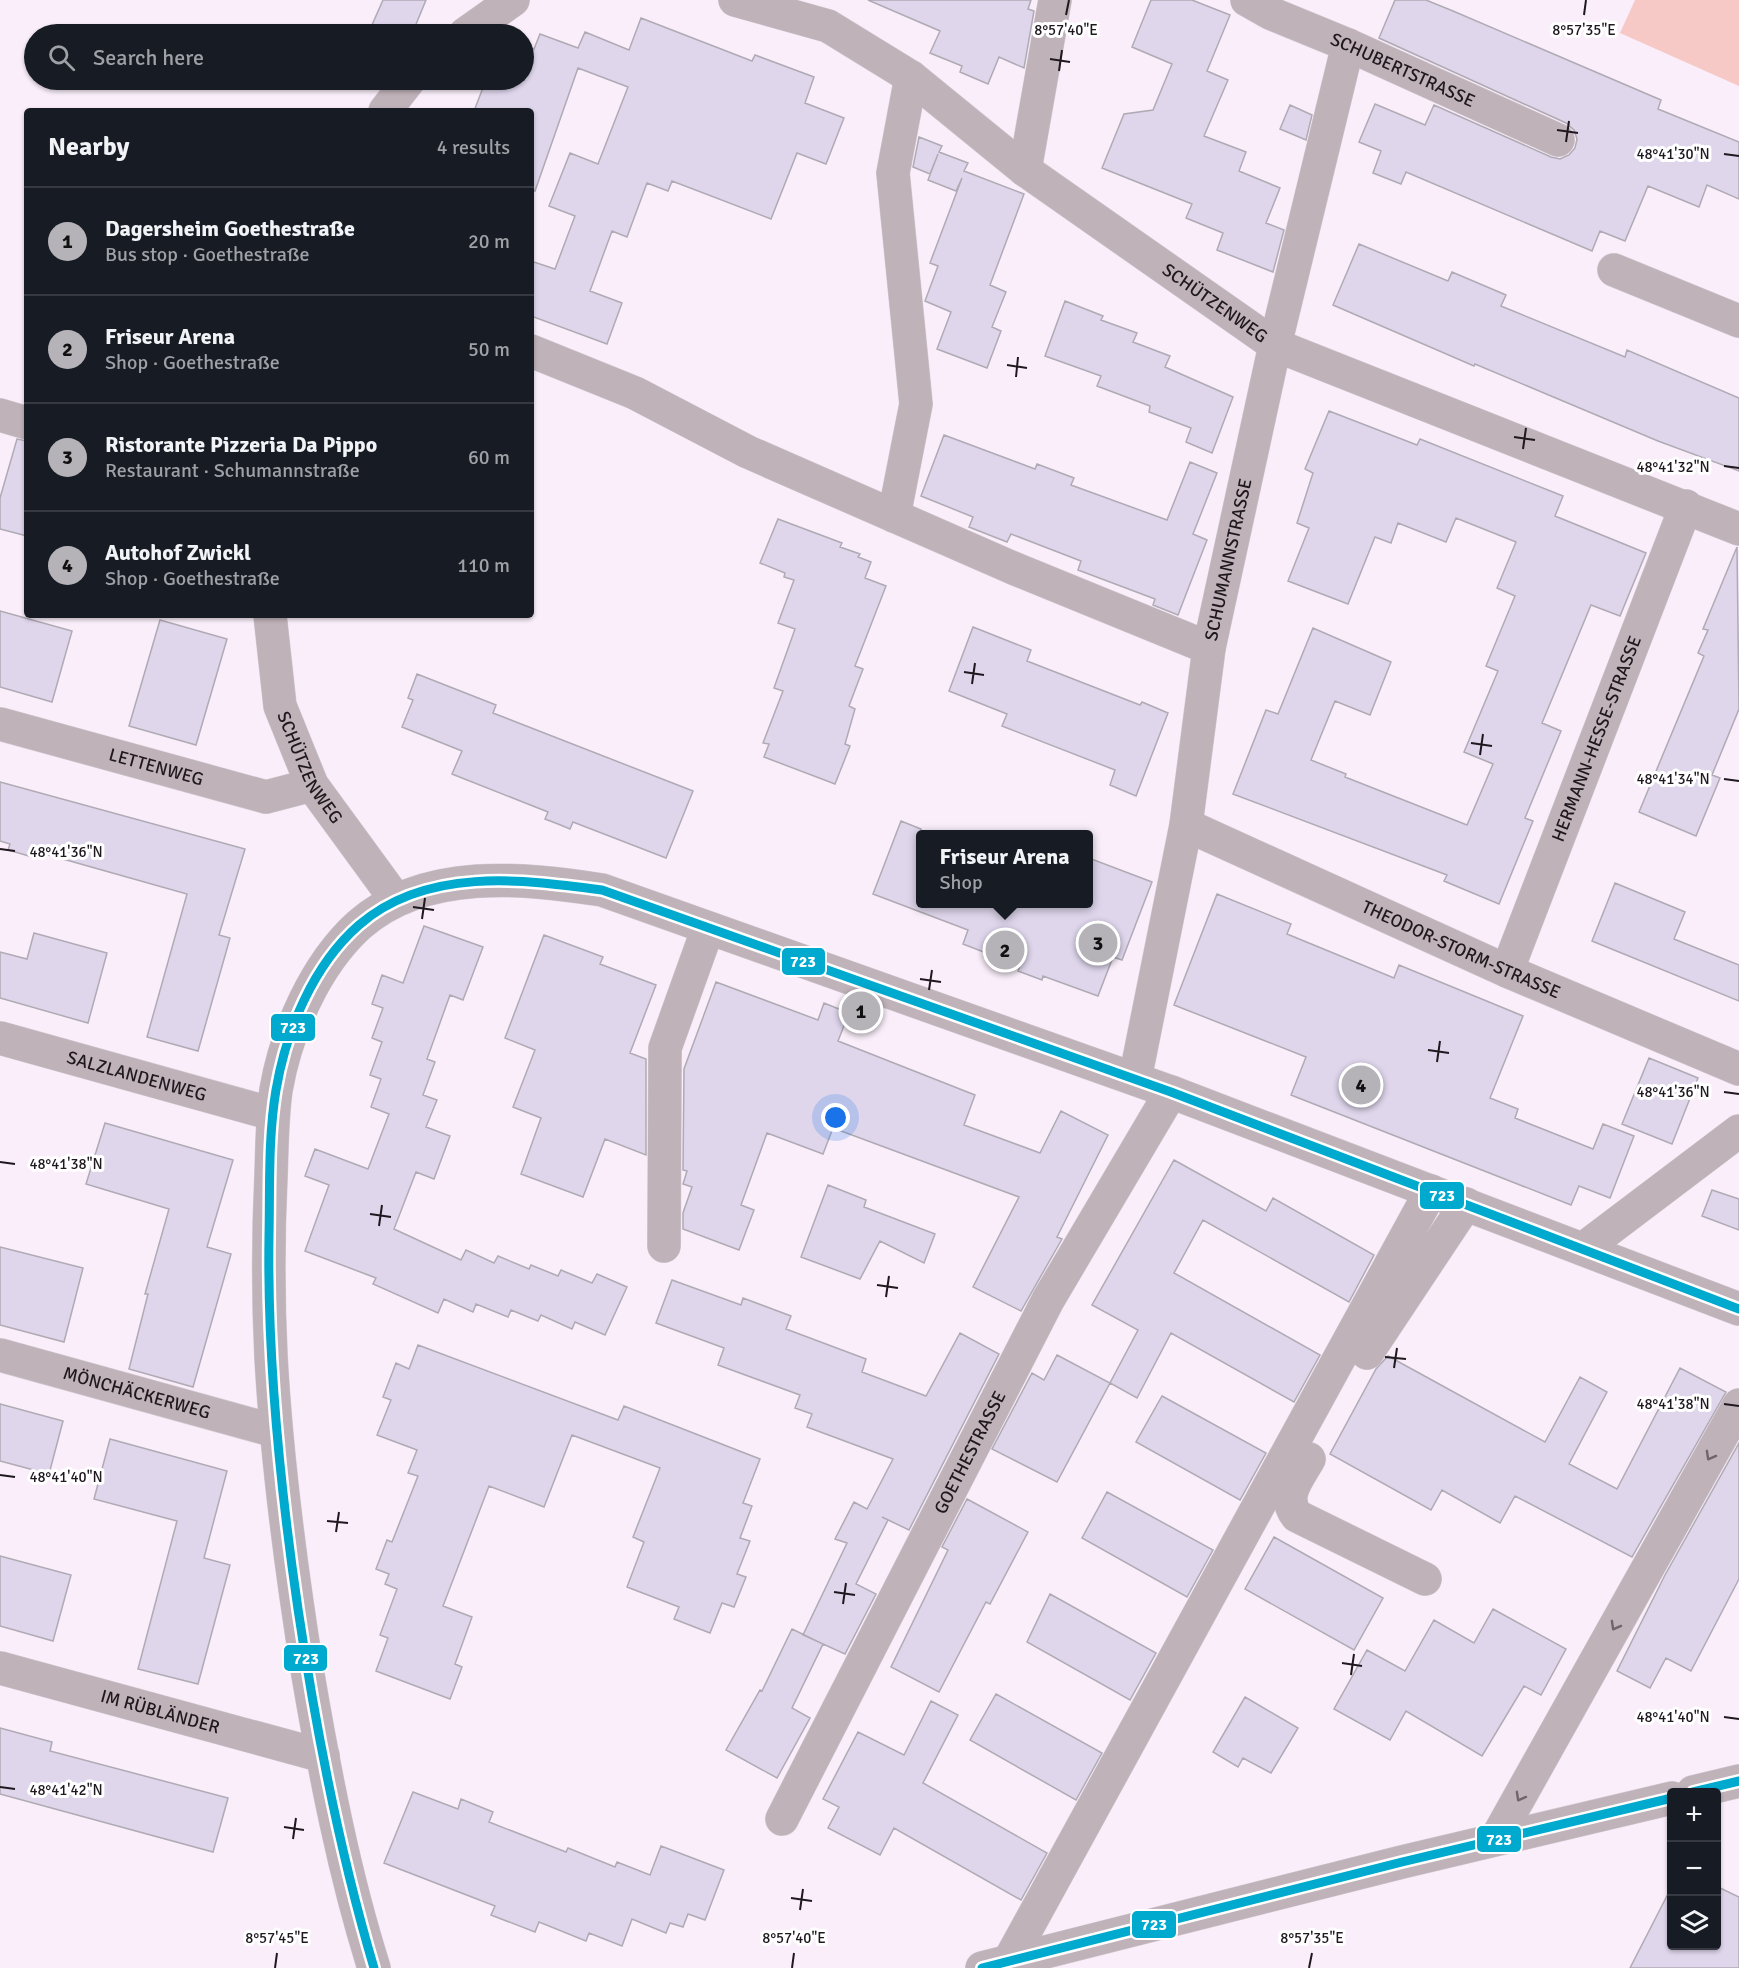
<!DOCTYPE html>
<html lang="en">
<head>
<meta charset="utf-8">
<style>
  :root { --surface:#171b24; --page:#20242c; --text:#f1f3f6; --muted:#9ea1a6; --line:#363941; --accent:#b5b2b8 }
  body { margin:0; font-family:Signika,sans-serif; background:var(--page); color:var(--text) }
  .controls { position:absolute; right:18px; bottom:18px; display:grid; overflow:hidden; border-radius:6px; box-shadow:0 2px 4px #0004 }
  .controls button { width:54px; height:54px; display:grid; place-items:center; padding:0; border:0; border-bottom:2px solid var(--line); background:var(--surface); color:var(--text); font:30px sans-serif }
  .you { position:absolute; left:836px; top:1118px; width:21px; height:21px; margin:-15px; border:4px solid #fff; border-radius:50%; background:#1a73e8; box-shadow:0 0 0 9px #1a73e833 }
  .badge { display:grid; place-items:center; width:39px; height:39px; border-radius:50%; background:var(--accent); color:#111; font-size:20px; font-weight:700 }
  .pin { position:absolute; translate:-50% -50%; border:3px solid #fff; box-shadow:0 2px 6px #0006 }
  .popup { position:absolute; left:916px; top:830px; width:177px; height:78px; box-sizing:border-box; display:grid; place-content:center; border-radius:6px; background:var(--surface); filter:drop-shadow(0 2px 4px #0005); font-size:20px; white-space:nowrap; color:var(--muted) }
  .popup b { font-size:22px; color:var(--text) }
  .popup::after { content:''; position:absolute; left:50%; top:100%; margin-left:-12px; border:12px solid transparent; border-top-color:var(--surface) }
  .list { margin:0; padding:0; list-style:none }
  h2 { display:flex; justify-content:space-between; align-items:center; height:78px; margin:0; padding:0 24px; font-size:26px }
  h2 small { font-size:20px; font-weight:400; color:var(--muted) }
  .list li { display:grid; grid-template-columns:39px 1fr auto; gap:18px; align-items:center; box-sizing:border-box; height:108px; padding:0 24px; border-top:2px solid var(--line) }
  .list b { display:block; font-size:22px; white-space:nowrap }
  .list p { margin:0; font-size:20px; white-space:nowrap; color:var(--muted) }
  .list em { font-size:20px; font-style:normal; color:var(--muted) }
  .icon { flex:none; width:33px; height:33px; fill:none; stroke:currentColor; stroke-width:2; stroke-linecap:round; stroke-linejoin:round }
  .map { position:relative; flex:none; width:1739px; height:1968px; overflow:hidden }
  .search { position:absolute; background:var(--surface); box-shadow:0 2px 4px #0004; left:24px; top:24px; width:510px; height:66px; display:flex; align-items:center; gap:15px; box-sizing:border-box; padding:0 21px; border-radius:33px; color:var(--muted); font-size:22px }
  .panel { position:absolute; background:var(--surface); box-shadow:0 2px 4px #0004; left:24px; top:108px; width:510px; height:510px; border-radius:6px }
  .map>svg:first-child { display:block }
</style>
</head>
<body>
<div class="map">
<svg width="1739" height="1968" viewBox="0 0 1739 1968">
  <rect width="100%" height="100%" fill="#f9eefa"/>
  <path fill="#f6c9c7" d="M1635,0h104v86l-119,-53z"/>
  <path fill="#dfd6ec" stroke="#afaab3" stroke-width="1.5" d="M383,0h43l-14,34h-44z
    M868,0h163l-3,9 6,2 -10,57 -25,-11 -11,27 -28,-12 2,-6 -32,-13 10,-22z
    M1151,0h41l38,15 -23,56 21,9 -24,56 42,16 -7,19 41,17 -14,35 18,7 -11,42 -56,-22 6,-17 -37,-15 6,-14 -90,-36 22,-54 29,-4 19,-46 -40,-17z
    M1395,0h31l27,11 208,89 -3,9 81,33v57l-32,-14 -8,22 -51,-21 -23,55 -25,-10 -8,20 -186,-79 -5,12 -28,-11 8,-22 -22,-9 16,-38 50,21 9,-20 117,52 9,2 9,-4 6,-7 2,-9 -3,-9 -8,-7 -187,-85z
    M641,18l111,43 3,-6 59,22 -9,26 39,15 -18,46 -29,-11 -26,66 -99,-38 -4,10 -21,-8 -20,54 -15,-6 -22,60 32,12 -15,41 -76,-28v-55l24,8 20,-53 -26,-10 21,-53 28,11 30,-77 -50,-19 -43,123 -4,-1v-79h-57l12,-31h38v-35l10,4 6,-15 38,14 7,-16 44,18z
    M1290,105l22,10 -6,25 -26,-11z
    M919,137l23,9 -3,6 29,11 -4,8 60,23 -34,91 16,7 -14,35 9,4 -14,37 -50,-19 14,-37 -26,-11 13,-35 -8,-3 32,-85 -6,13 -28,-11 10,-26 -8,20 -17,-7z
    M1359,244l89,37 4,-9 54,23 -5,11 124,51 2,-7 112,48v73l-81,-30 -183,-77 -1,2 -141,-61z
    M1065,301l38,15 -2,4 36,13 -4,9 37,14 -5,11 68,30 -21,56 -26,-11 5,-14 -42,-16 1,-6 -53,-20 4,-10 -56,-20z
    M1329,411l88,34 3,-6 143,57 -8,20 91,37 -26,63 -29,-11 -49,118 19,8 -36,87 8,3 -34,83 -55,-23 3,-6 -214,-81 33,-84 12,4 35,-86 78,34 -21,53 -35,-14 -24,59 35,14 -1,3 122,48 26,-61 -29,-12 34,-81 -12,-5 29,-70 -18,-8 19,-46 -60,-24 -10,24 -48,-19 -7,20 -16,-6 -27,67 -60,-23 21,-53 -12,-5 16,-50 -8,-4z
    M944,435l91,34 2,-5 37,14 -3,7 96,35 23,-58 27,11 -24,61 14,6 -29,75 -25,-10 2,-6 -77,-29 3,-9 -70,-27 -4,8 -38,-15 4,-10 -52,-21z
    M17,439l10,2v95l-27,-7v-31z
    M778,519l64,24 -2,4 20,7 -2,3 13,5 -6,16 21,8 -31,80 8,3 -14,37 6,3 -10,35 5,2 -15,38 -71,-27 5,-13 -6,-1 20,-52 -9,-3 21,-59 -17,-6 16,-43 -10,-3 1,-4 -25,-10z
    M1737,547l2,162 -27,66 8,3 -24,58 -57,-24 65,-156 -6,-3 10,-23 -5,-1z
    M0,611l72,20 -20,71 -52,-15z
    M160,620l67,19 -31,106 -67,-19z
    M973,627l58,23 -4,11 113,44 2,-3 26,11 -32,83 -26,-11 5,-15 -113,-44 5,-12 -58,-23z
    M417,674l79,31 -3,8 200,78 -27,67 -93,-36 -3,7 -12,-5 -13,-5 3,-7 -96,-38 10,-23 -60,-24 11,-27 -5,-2z
    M0,782l245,67 -26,86 11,3 -32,113 -51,-14 40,-143 -149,-42 -2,6 -28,-8 2,-6 -10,-3z
    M901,821l20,8v74h168v-45l63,24 -30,78 -9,-3 -15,39 -55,-20 -1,4 -24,-9 2,-5 -57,-22 5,-14 -95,-36z
    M1615,883l70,29 -11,27 65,26v36l-147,-60z
    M1217,894l74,30 -4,10 107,44 5,-13 124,51 -33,82 28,11 -3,9 78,31 10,-25 31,12 -24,62 -31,-12 -8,19 -280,-110 15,-38 -132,-52z
    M424,926l59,21 -20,53 -13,-5 -23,64 8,3 -12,33 14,5 -11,27 24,9 -16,43 -18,-7 -22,57 67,31 5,-10 28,13 4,-7 31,13 2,-4 27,11 3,-6 31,13 5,-9 30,13 -22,48 -30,-13 -3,7 -31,-14 -3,6 -27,-11 -3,7 -32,-13 -3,8 -29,-13 -6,14 -65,-29 3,-6 -71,-27 24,-66 -24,-9 10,-27 53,20 21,-55 -18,-7 10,-28 -11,-4 12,-33 -10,-4 11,-30 -11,-4 10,-29 21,8z
    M34,933l73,20 -19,70 -88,-25v-46l27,7z
    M544,935l59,22 -3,7 56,21 -26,68 16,6v96l-41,-16 -22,58 -62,-23 20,-56 -28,-11 22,-57 -30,-12z
    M716,982l102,38 6,-17 25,10 -11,28 137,54 -11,30 76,28 21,-42 47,24 -51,102 5,2 -41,72 -48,-24 46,-90 -186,-69 -10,26 -56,-21 -26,72 13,5 -15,40 -56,-21v-16l9,-26 -9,-3 4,-13 -4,-1 1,-101z
    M1649,1058l49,20 -26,66 -50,-20z
    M105,1123l128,37 -26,87 24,7 -38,133 -64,-18 19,-75h-3l24,-85 -83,-25z
    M1174,1160l92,51 7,-13 101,57 -25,47 -146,-82 -29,53 146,82 -26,47 -123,-69 -34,65 -27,-15 28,-53 -46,-25z
    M828,1185l38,15 -2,7 71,27 -11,29 -44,-22 -20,38 -59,-22z
    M1712,1190l27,9v31l-37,-14z
    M0,1247l83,21 -19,74 -64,-17z
    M672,1280l69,25 2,-7 48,18 -5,13 80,30 -4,13 64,24 34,-63 39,21 -90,176 -27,-13 6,3 -32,64 20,10 -31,60 -42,-19 44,-92 -12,-4 19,-37 13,7 26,-50 -86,-32 5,-13 -17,-6 5,-13 -82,-30 6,-17 -68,-25z
    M418,1345l200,75 6,-14 136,53 -17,44 9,3 -12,32 10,3 -13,33 9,3 -12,30 -12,-4 -12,30 -36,-14 5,-12 -52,-20 17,-45 -11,-5 27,-69 -88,-33 -28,72 -55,-21 -46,120 29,11 -17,47 7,3 -12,32 -74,-28 12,-33 -8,-3 17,-46 -12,-5 4,-10 -13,-5 11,-29 5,2 26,-66 -10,-3 9,-23 -40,-15 14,-35 -8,-3 13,-34 13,6z
    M1057,1355l53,28 -53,99 -65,-33 40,-76 12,7z
    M1388,1356l157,86 35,-65 27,15 -38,72 48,25 63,-121 46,24 -94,165 -117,-61 -15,27 -58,-33 -11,20 -101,-56 46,-85z
    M1162,1396l104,57 -26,47 -104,-58z
    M0,1404l63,17 -14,53 -49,-13z
    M110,1439l117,32 -23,87 26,7 -32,119 -60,-15 39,-148 -83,-22z
    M1739,1443v136l-48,92 -25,-13 -16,30 -33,-17 48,-96z
    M1107,1492l106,58 -26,47 -105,-59z
    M967,1499l61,33 -38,72 -4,-2 -47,90 -48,-25 57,-117 -6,-3z
    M1274,1537l109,61 -29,52 -109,-61z
    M0,1556l71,19 -18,66 -53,-15z
    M1050,1594l106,59 -26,47 -103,-58z
    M1493,1609l73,40 -25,46 -17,-9 -42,70 -76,-45 -16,29 -56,-31 33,-59 38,21 29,-51 40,23z
    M792,1629l31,15 -31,64 18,10 -33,60 -51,-28 34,-60 2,1z
    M996,1694l106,59 -26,47 -106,-60z
    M1245,1697l53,31 -27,45 -28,-15 -5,9 -25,-15z
    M931,1701l27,14 -35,68 124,70 -26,47 -127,-72 -14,27 -52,-27 11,-21 -16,-8 35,-67 46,23z
    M0,1728l52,14 -2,9 178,47 -15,54 -213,-58z
    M413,1792l45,17 3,-10 32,13 -4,10 77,30 2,-4 47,19 2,-5 33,13 11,-29 63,24 -19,50 -17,-6 -5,13 -13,-4 -4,10 -34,-14 -10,27 -33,-13 -3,8 -47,-19 -4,10 -44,-17 4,-9 -111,-43z
    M1716,1886l23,11v71h-109l41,-80v58h45z"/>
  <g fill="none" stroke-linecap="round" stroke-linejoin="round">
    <g stroke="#d5cdd6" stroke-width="34">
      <g id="minor">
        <path id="s1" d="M735,0l93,26 83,51 114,93 250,175 464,184"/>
        <path id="s2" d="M1247,0l23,13 78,32 210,95"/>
        <path d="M465,34l48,-34"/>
        <path d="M385,111l24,-31"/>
        <path d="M1025,170l30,-170"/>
        <path d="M1614,270l125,51"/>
        <path d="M531,351l104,42 113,59 265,116 196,80"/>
        <path d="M0,415l27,8"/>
        <path d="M894,516l22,-112 -23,-231 18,-96"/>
        <path id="s3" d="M270,615l10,91 32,79 84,115"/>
        <path id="s4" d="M0,724l266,73 46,-12"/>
        <path id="s5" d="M1186,825l321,146 232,98"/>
        <path id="s6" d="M1507,971l179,-465"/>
        <path id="s7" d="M0,1038l273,76"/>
        <path id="s8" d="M1135,1079l51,-254 23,-177 66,-303 73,-300"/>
        <path d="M664,1246l1,-198 43,-120"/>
        <path d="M1583,1249l156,-118"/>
        <path d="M1367,1353l99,-149"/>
        <path id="s9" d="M0,1355l275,76"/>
        <path d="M1309,1459c-10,18 -28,38 -12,57l128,63"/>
        <path id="s10" d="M0,1668l323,88"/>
        <path d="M1693,1792l46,-11"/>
        <path id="s11" d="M782,1819l266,-519 123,-208"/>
        <path d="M1496,1839l243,-434"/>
        <path d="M1009,1961l422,-770"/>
        <path d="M374,1968c-30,-95 -49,-194 -66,-293 -17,-106 -31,-211 -37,-318 -3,-61 -3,-120 0,-181 1,-28 1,-58 5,-86 10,-58 39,-125 83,-165 66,-58 164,-47 243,-35l569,202 568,217"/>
        <path d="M982,1968l420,-106 270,-64"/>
      </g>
    </g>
    <use href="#minor" stroke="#c0b2b9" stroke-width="33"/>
    <g stroke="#fff" stroke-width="14">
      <path id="bus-1" d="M1693,1792l46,-11
        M374,1968c-35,-118 -58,-238 -76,-359 -18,-123 -31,-248 -29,-373 1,-48 -1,-99 7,-146 10,-59 37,-125 83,-165 67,-58 162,-46 243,-35l569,202 568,217
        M982,1968l420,-106 270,-64"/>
    </g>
    <use href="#bus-1" stroke="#00a9ce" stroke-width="9"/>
  </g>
  <defs><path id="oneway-chevron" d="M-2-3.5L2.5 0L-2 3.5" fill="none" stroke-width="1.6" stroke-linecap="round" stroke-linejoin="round" transform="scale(1.5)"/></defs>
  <g stroke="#70656c">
    <use href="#oneway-chevron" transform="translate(1710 1456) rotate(119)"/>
    <use href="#oneway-chevron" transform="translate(1615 1626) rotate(119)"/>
    <use href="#oneway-chevron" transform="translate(1520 1797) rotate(119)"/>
  </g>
  <path fill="none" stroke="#1f181f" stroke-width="2" d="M1066,15l3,-15M1584,15l2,-15M1050,59l20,3M1059,71l3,-21M1557,130l21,3M1566,142l3,-21M1724,154l15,2M1007,365l20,3M1016,377l2,-20M1514,437l21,3M1523,449l3,-21M1724,466l15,2M964,672l20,3M972,684l3,-21M1471,743l21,3M1480,755l3,-21M1724,779l15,2M0,849l15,2M413,907l21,3M422,919l3,-21M920,979l21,3M929,990l3,-20M1428,1050l21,3M1437,1062l3,-21M1724,1092l15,2M0,1162l15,2M370,1214l21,3M379,1226l3,-21M877,1285l21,3M886,1297l3,-21M1385,1357l21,2M1394,1368l3,-20M1724,1404l15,2M0,1475l15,2M327,1521l21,2M336,1532l3,-20M834,1592l21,3M843,1604l3,-21M1342,1663l20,3M1351,1675l3,-21M1724,1717l15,2M0,1787l15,2M284,1827l20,3M293,1839l3,-21M791,1898l21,3M800,1910l3,-21M275,1968l2,-15M792,1968l2,-15M1309,1968l3,-15"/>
  <g text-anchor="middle" stroke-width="6" stroke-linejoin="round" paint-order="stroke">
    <g font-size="18" fill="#1f181f" stroke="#fff">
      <text dy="6" stroke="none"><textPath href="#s2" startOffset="171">SCHUBERTSTRASSE</textPath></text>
      <text dy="6" stroke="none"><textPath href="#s1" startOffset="573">SCHÜTZENWEG</textPath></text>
      <text dy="6" stroke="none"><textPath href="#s8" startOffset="528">SCHUMANNSTRASSE</textPath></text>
      <text dy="6" stroke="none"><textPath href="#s6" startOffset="249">HERMANN-HESSE-STRASSE</textPath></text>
      <text dy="6" stroke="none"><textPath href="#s3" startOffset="160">SCHÜTZENWEG</textPath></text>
      <text dy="6" stroke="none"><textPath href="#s4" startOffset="162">LETTENWEG</textPath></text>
      <text dy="6" stroke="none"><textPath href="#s5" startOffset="302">THEODOR-STORM-STRASSE</textPath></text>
      <text dy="6" stroke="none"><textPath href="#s7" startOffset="142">SALZLANDENWEG</textPath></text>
      <text dy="6" stroke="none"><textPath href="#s9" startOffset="142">MÖNCHÄCKERWEG</textPath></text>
      <text dy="6" stroke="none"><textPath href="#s11" startOffset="412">GOETHESTRASSE</textPath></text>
      <text dy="6" stroke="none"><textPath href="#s10" startOffset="166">IM RÜBLÄNDER</textPath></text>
    </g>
  </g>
  <g font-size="15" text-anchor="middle" fill="#1f181f" stroke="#fff" stroke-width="6" stroke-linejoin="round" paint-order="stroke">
    <text x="1066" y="35">8°57'40"E</text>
    <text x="1584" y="35">8°57'35"E</text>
    <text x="1673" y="159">48°41'30"N</text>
    <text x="1673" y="472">48°41'32"N</text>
    <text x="1673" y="784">48°41'34"N</text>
    <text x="66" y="857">48°41'36"N</text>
    <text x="1673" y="1097">48°41'36"N</text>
    <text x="66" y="1169">48°41'38"N</text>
    <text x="1673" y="1409">48°41'38"N</text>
    <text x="66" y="1482">48°41'40"N</text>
    <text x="1673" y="1722">48°41'40"N</text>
    <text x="66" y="1795">48°41'42"N</text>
    <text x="277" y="1943">8°57'45"E</text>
    <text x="794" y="1943">8°57'40"E</text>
    <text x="1312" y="1943">8°57'35"E</text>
  </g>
  <g stroke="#fff" stroke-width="2">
    <rect x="781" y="947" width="45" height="29" rx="6" fill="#00a9ce"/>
    <rect x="270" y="1013" width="46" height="29" rx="6" fill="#00a9ce"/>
    <rect x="1419" y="1181" width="46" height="29" rx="6" fill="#00a9ce"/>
    <rect x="283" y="1644" width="45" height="28" rx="6" fill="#00a9ce"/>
    <rect x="1476" y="1825" width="46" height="28" rx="6" fill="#00a9ce"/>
    <rect x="1131" y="1910" width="46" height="29" rx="6" fill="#00a9ce"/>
  </g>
  <g font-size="16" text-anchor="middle" font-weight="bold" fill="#fff">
    <text x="803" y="967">723</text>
    <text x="293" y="1033">723</text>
    <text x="1442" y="1201">723</text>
    <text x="306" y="1664">723</text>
    <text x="1499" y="1845">723</text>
    <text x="1154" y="1930">723</text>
  </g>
</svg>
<div class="controls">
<button>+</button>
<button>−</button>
<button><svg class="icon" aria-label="layers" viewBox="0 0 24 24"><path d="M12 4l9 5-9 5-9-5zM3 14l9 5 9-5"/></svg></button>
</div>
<div class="you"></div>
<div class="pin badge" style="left:861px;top:1011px">1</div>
<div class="pin badge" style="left:1005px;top:950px">2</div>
<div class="popup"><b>Friseur Arena</b>Shop</div>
<div class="pin badge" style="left:1098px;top:943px">3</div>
<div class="pin badge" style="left:1361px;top:1085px">4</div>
<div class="search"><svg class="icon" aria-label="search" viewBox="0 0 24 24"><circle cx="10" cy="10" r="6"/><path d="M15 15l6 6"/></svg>Search here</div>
<section class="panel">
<h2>Nearby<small>4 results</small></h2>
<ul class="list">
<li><span class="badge">1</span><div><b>Dagersheim Goethestraße</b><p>Bus stop · Goethestraße</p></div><em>20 m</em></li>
<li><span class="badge">2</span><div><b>Friseur Arena</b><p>Shop · Goethestraße</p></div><em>50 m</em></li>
<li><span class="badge">3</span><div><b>Ristorante Pizzeria Da Pippo</b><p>Restaurant · Schumannstraße</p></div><em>60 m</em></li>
<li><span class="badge">4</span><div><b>Autohof Zwickl</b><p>Shop · Goethestraße</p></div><em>110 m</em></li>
</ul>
</section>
</div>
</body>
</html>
